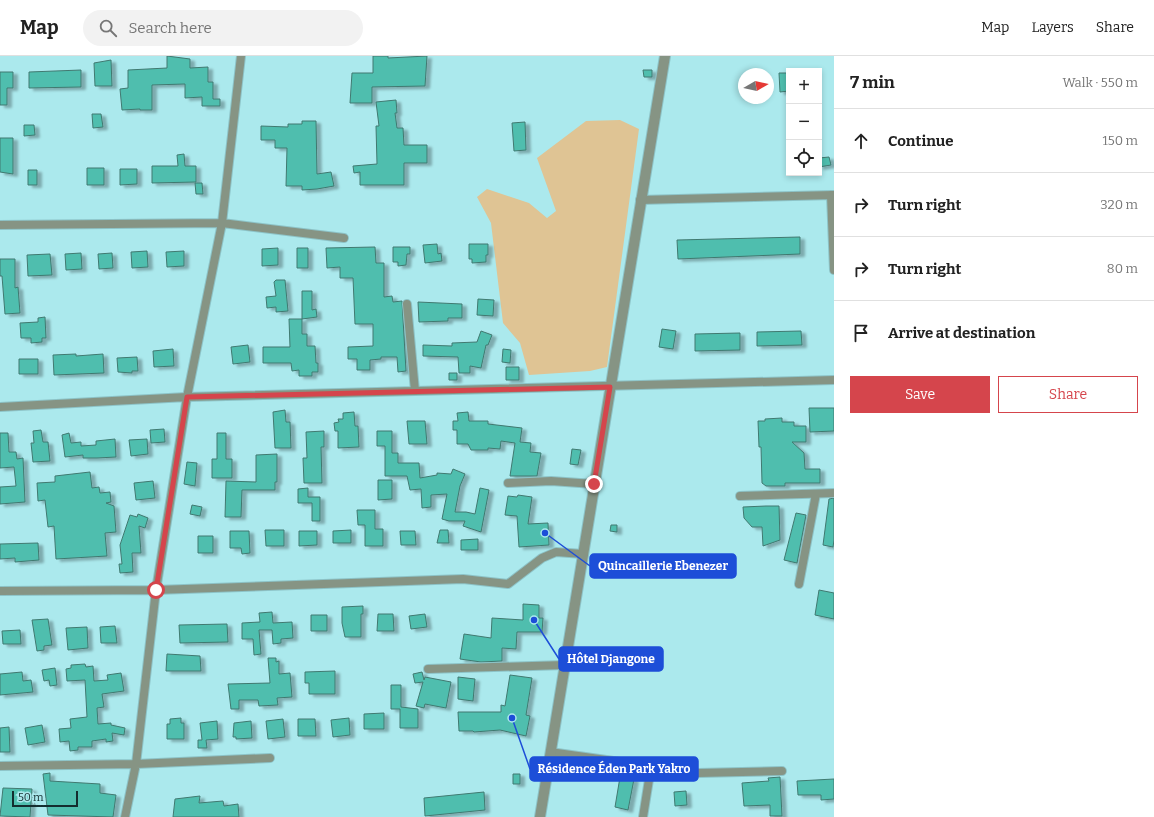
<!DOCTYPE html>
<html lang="en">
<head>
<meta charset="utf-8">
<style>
  :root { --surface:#fff; --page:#f2f2f2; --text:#222; --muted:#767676; --line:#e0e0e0; --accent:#d5454c }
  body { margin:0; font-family:Bitter,serif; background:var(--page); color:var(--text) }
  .controls { position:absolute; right:12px; top:12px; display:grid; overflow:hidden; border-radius:0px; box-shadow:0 2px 6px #0003 }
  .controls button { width:36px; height:36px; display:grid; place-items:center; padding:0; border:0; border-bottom:1px solid var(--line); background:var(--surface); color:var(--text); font:20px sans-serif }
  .compass { position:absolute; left:738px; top:12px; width:36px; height:36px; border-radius:50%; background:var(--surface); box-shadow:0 2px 6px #0003; rotate:81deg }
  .scale { position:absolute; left:12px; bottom:10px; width:66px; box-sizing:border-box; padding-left:4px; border:2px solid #142d2f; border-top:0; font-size:11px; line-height:14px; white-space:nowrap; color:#142d2f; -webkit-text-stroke:3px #abe9ed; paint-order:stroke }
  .stop { position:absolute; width:12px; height:12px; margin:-9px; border:3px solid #d5454c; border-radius:50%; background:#fff }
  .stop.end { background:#d5454c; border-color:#fff; box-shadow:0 1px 4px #0008 }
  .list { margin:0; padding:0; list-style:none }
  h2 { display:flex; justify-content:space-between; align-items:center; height:52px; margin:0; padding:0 16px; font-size:17px }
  h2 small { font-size:13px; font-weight:400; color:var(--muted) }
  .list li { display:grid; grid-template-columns:26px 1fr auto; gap:12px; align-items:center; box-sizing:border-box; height:64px; padding:0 16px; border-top:1px solid var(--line) }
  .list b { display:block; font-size:15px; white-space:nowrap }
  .list em { font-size:13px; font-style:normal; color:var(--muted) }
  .actions { display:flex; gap:8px; padding:12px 16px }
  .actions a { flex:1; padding:9px 0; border:1px solid var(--accent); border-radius:0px; text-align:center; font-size:14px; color:var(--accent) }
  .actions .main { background:var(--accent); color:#fff }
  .icon { flex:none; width:22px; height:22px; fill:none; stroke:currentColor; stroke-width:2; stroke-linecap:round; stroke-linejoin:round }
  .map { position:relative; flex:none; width:834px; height:761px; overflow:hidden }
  header { display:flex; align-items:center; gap:24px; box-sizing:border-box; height:56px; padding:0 20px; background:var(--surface); border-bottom:1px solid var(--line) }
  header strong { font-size:19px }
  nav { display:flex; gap:22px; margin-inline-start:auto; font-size:14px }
  .search { width:280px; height:36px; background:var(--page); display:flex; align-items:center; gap:10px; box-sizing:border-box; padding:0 14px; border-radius:22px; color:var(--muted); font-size:15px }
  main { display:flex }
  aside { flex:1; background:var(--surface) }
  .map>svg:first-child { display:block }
</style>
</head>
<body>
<header>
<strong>Map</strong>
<div class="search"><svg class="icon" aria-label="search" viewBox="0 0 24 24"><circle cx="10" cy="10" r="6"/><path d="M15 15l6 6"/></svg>Search here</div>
<nav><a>Map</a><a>Layers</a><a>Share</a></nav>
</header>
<main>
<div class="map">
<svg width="834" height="761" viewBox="0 0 834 761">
  <defs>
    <filter id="shadow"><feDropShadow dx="4.5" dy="2.5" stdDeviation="1" flood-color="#0004"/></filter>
  </defs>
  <rect width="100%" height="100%" fill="#abe9ed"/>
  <path fill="#dfc494" d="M620,64l19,9 -32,238 -17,4 -61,4 -9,-32 -17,-20 -12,-100 -14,-26 10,-8 42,14 18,15 9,-7 -19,-53 49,-37z"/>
  <path fill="#4fbeae" stroke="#407970" filter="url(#shadow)" d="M167,0l23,3v9l18,-1v15h5v17h7v7h-18v-9l-17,1v-14l-33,1v25h-12v-1l-18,1 -2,-21 8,-1v-18l39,-2z
    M373,0h15v2l39,-2 -2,30 -53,1v16h-22l2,-30h21z
    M111,4l1,26h-17l-1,-23z
    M81,14v17l-52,1v-16z
    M643,14h9v7h-8z
    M0,16h13v16h-6v17h-7z
    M779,17h10v18l-9,1z
    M396,44l1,13h-2l2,15h6l1,17h23v18h-23v22h-44v-13l-6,1 -1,-7 24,-2 -1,-38h3l-3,-24z
    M92,58h9l2,13 -10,1z
    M302,65h14l1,53 14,-2 3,14 -17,3 -15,1v-4h-16l1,-38h-12v-8h-14v-14l27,1v-3h14z
    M525,66l1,28 -12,1 -2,-28z
    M24,69h10l1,10 -11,1z
    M0,82h13v36l-13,-2z
    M184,98l1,12h11v16l-44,1v-17h26l-1,-11z
    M829,101l2,8 -12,2v-9z
    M87,112h17v17h-17z
    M120,113h17v15l-17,1z
    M28,114h9v15h-9z
    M195,127h7l1,11h-7z
    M800,181v17l-122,5 -1,-19z
    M437,188l1,10 3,-1 1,8 -17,2 -2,-18z
    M469,188h19v11h-2v7l-14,1v-4h-3z
    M375,191l1,16h8v34l8,-1 1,6 9,-1 4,70 -8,1 -1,-15h-16v2l-11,1v10h-13v-11h-9v-12l25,-1v-22h-18l-2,-46h-13v-11l-13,1 -1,-20z
    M393,191h17v7h-3l-1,11 -8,1v-4h-5z
    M278,192v17l-16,1v-17z
    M297,192h11v20h-11z
    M147,195l1,16 -16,1 -1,-16z
    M184,195v15l-17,1 -1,-15z
    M81,197l1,16 -16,1 -1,-16z
    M112,197l1,15 -14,1 -1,-15z
    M50,198l2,21 -24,1 -1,-21z
    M0,203h15v29l3,-1 2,26 -15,1 -3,-38h-2z
    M276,224h9l3,31 -12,1v-5l-9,1 -1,-11 10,-1 -2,-14z
    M302,235h10v19l4,-1 1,8 -15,2v15h5v12h8l1,17h2v9h-6v4h-13v-6l-7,1 -1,-8h-28v-16h27l-1,-28h13z
    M478,243l16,1 -1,16 -16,-1z
    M418,246l44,2v14h-14v3l-29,1z
    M45,261l1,21h-4v4l-11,1v-5h-10l-1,-15 18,-1v-4z
    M662,273l14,2 -3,18 -14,-2z
    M481,275l11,4 -4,10h-2l-5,23 -11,-2v7h-11l-1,-16 -35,-1v-11l29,1v-3l25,-1z
    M801,275l1,14 -45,1v-14z
    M740,277v17l-45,1v-17z
    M248,289l2,17 -17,2 -2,-17z
    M173,293l1,17 -20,1 -1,-16z
    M503,293l8,1 -1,13 -8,-1z
    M76,298v2l27,-2 1,19 -50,2 -1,-20z
    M137,301l1,14h-6v2l-14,-1 -1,-14z
    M19,303h19v15h-19z
    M506,311h13v13h-13z
    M449,317h8v7h-8z
    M809,352h25v23l-24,1z
    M285,354l1,12h4l1,26h-16l-2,-36z
    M354,356l1,14h3l1,21 -21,1v-17h-3l-1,-8 5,-1 -1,-3h5v-6z
    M468,356l1,9h19v3l34,4 -2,14 11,1 -1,9 11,1 -4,23h-27l5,-33 -14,-2 -1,8 -12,-1v2h-17l-3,-6h-11v-14h-4v-9h5l-1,-8z
    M782,362v4h12v4h12v16h-14l12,11 1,16h15v14h-35v3h-19l-4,-3 -1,-36h-2l-1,-26h7v-2z
    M407,365h18l2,23h-18z
    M164,373l1,13 -14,1 -1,-13z
    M41,374l2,12h5l2,19 -17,1 -2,-19h3l-1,-12z
    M324,375v16h-3l1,36h-18l-1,-25h4l-1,-26z
    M377,375h15v22h6v10h21l1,15 17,-3v-2l14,1 2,-5 12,5 -5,12 -5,26h11l9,2 5,-26 9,2 -8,42 -18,-6 2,-5h-16l-7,-2 5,-25 -16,1v12l-9,1 -1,-19 -11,1 -3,-14h-22v-30h-8z
    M0,377h8l1,19h7l1,7 6,-1 2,44 -25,2v-17l16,-1 -2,-19 -14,1z
    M69,377l2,10 10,-1v4l15,-1v-4l19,-2 1,18 -19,1h-14v-3l-18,2 -3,-22z
    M217,377h9v26h6v19h-20v-19h5z
    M147,383l1,15 -17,2 -2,-16z
    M572,393l9,1 -3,15 -8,-1z
    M277,398v28h-2v8h-33l-1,27h-16l1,-36 30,1v-27z
    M187,406l10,1 -2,23 -11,-2z
    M90,416l2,16 7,-1 1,6 10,-1 1,10 -5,1 8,3 2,26 -11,1 2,23 -51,3 -2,-33 -6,1 -3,-27 -7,1 -1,-18 18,-1v-6z
    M378,424h14v19l-14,1z
    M153,425l2,17 -19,2 -2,-17z
    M308,432v9h12v24h-8v-18h-14v-14z
    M518,439l14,2 -4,27 20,-1 1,22 -30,2 -2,-31 -12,-1 3,-19 9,1z
    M834,442v42l-1,7 -10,-2 6,-46z
    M192,449l10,2 -2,9 -10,-2z
    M766,450h13l1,34 -17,6 -1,-19h-10l-8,-9 -1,-11z
    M357,454h18v19h8v17h-18v-21h-7z
    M796,457l10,2 -9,48 -13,-3z
    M138,458l10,4 -3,10 -6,-2 2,27h-9l1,19 -13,1 -1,-9h3l-2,-19 10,-30 7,2z
    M611,469h6v7l-7,-1z
    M265,474h19v16h-18z
    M351,474v13h-18v-12z
    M440,474h8l1,13h-12z
    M230,475h19l1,22 -8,1 -1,-6h-11z
    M299,475h18v14l-18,1z
    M400,475h15l1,14h-15z
    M198,480h15v17h-15z
    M478,483v11h-17v-10z
    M38,487l1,17 -24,2v-4l-15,1v-15z
    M819,534l15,3v26l-19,-4z
    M523,548l16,1v13h4l-1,14h-25l-1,17 -14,-1v13l-21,1 -21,-3 4,-25 27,4 1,-20 31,2z
    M363,550v8h-2v23h-16l-3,-14v-16z
    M272,556l1,11 19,-1 1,16 -12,1v4l-8,1 -1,-14h-13l2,24 -7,1 -1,-16h-11v-16l18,-1 -1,-9z
    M378,558h15l1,17h-17z
    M425,558l2,13 -16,2 -2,-13z
    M311,559h16v16h-16z
    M48,563l4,26 -8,1v4l-7,1 -5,-31z
    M227,568l1,18 -48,1 -1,-18z
    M115,570l2,17h-16l-1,-16z
    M87,571l1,21 -20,2 -2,-22z
    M20,574l1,14h-18l-1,-13z
    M167,598l33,2 1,15h-35z
    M268,602h8v4l3,-1v13l11,-1 2,24 -15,1 1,7 -19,1 -1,-6h-19v9h-8l-3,-25 42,-1z
    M85,608l1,3 7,-1 1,15 14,-1 -1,-5 14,-2 3,18 -22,3 2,13 -7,1 1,16 13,-1v2l14,3 -1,7 -12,-2 1,8 -7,1v-3l-14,2v6h-14v3l-8,1 -1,-10 -9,1 -1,-13 12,-1 -1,-9 17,-2 -2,-37 -18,1 -1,-12 5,-1v-3z
    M55,612l2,17 -7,1 -1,-6 -5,1 -2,-11z
    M335,615v23h-26v-11h-4v-11z
    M22,616l1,9 8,-1 2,12 -33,3v-21z
    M422,616l2,8 1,-3 26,5 -5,26 -21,-4 -1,4 -8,-2 7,-24 -8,1 -2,-9z
    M510,619l22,3 -6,37 4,1 -4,20 -26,-6 -26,2 -1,-1h-14l-1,-19h43v-7l4,1z
    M458,621l17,2 -2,22 -15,-2z
    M391,629h10v22l17,2v19h-18v-19h-9z
    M384,657v16h-20v-15z
    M181,662v5h3v16h-17v-15h3v-5z
    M349,662l1,17 -17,2 -2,-17z
    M283,663l2,18 -17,2 -2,-18z
    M298,663h17l1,17h-18z
    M217,665l1,18 -12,1 1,8h-9v-8h4l-2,-17z
    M251,665l1,17 -16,1v-2h-3l1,-14z
    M42,669l3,17 -17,3 -3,-17z
    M9,671l1,25h-10v-24z
    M50,717v8l50,3v9l16,2 -3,22 -65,-2 -5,-41z
    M513,718h7v10h-7z
    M620,721l14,2 -6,31 -13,-3z
    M780,721l2,39h-12v-11l-26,1 -2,-23 27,-2 -1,-3z
    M834,723v20l-13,1v-5h-23l-1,-14z
    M3,732l29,1 -2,28 -30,-1z
    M686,735l1,14 -12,1 -1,-14z
    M484,736l1,18 -60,6 -1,-18z
    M200,740l-1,7 24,-2 1,5 14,-2 1,13h-66l2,-18z"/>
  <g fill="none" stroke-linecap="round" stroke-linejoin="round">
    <g stroke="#8dc3c7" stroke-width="10">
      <path id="minor" d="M831,139l3,75
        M640,144l194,-5
        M0,169l222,-2 122,15
        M407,248l8,87
        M0,351l187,-10 647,-17
        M508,427l43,-2 43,3
        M740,440l94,-3
        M799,528l17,-90
        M0,535l156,-1 307,-11 45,5 34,-26 14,-6 27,2
        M428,613l137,-4
        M550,696l148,21 84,-2
        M0,710l136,-2 134,-6
        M125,761l11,-53 20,-174 31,-193 35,-174 19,-167
        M643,761l8,-50"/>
    </g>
    <g stroke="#8dc3c7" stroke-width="12">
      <path id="tertiary" d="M540,761l125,-761"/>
    </g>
    <use href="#minor" stroke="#869484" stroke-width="8"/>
    <use href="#tertiary" stroke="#869484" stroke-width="10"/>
  </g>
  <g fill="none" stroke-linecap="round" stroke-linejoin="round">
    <path stroke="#d5454c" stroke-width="5" d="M156,534l31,-193 423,-10 -16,97"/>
  </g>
  <path fill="none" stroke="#1d4ed8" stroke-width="1.5" d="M545 477L590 510M534 564L559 603M512 662L530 713"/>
  <g fill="#1d4ed8" stroke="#abe9ed" stroke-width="1.5">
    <circle cx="545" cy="477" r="4"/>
    <circle cx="534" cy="564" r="4"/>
    <circle cx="512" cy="662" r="4"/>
  </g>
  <g fill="#1d4ed8" stroke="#1d4ed8" stroke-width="1.5">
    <rect x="590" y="498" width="146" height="24" rx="4"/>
    <rect x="559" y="591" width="104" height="24" rx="4"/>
    <rect x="530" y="701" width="168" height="24" rx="4"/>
  </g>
  <g font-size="12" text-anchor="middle" font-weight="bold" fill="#fff">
    <text x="663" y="514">Quincaillerie Ebenezer</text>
    <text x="611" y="607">Hôtel Djangone</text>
    <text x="614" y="717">Résidence Éden Park Yakro</text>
  </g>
</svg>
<div class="controls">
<button>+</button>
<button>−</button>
<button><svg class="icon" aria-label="locate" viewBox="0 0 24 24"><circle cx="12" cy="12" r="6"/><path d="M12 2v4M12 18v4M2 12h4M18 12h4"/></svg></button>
</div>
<svg class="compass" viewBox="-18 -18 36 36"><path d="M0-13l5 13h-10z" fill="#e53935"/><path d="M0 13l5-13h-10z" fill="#767676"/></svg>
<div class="scale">50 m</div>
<div class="stop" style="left:156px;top:534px"></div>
<div class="stop end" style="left:594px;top:428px"></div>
</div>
<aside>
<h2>7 min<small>Walk · 550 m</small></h2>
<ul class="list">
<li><svg class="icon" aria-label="ahead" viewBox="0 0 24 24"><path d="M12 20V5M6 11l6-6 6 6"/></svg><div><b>Continue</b></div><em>150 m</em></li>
<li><svg class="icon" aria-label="right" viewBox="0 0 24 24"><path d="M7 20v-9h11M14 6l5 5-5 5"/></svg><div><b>Turn right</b></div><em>320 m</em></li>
<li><svg class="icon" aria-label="right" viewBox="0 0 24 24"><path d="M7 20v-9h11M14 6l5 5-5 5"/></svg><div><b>Turn right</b></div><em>80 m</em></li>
<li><svg class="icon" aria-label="arrive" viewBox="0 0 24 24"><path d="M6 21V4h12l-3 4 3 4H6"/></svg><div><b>Arrive at destination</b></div></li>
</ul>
<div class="actions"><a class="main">Save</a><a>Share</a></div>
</aside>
</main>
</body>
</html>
